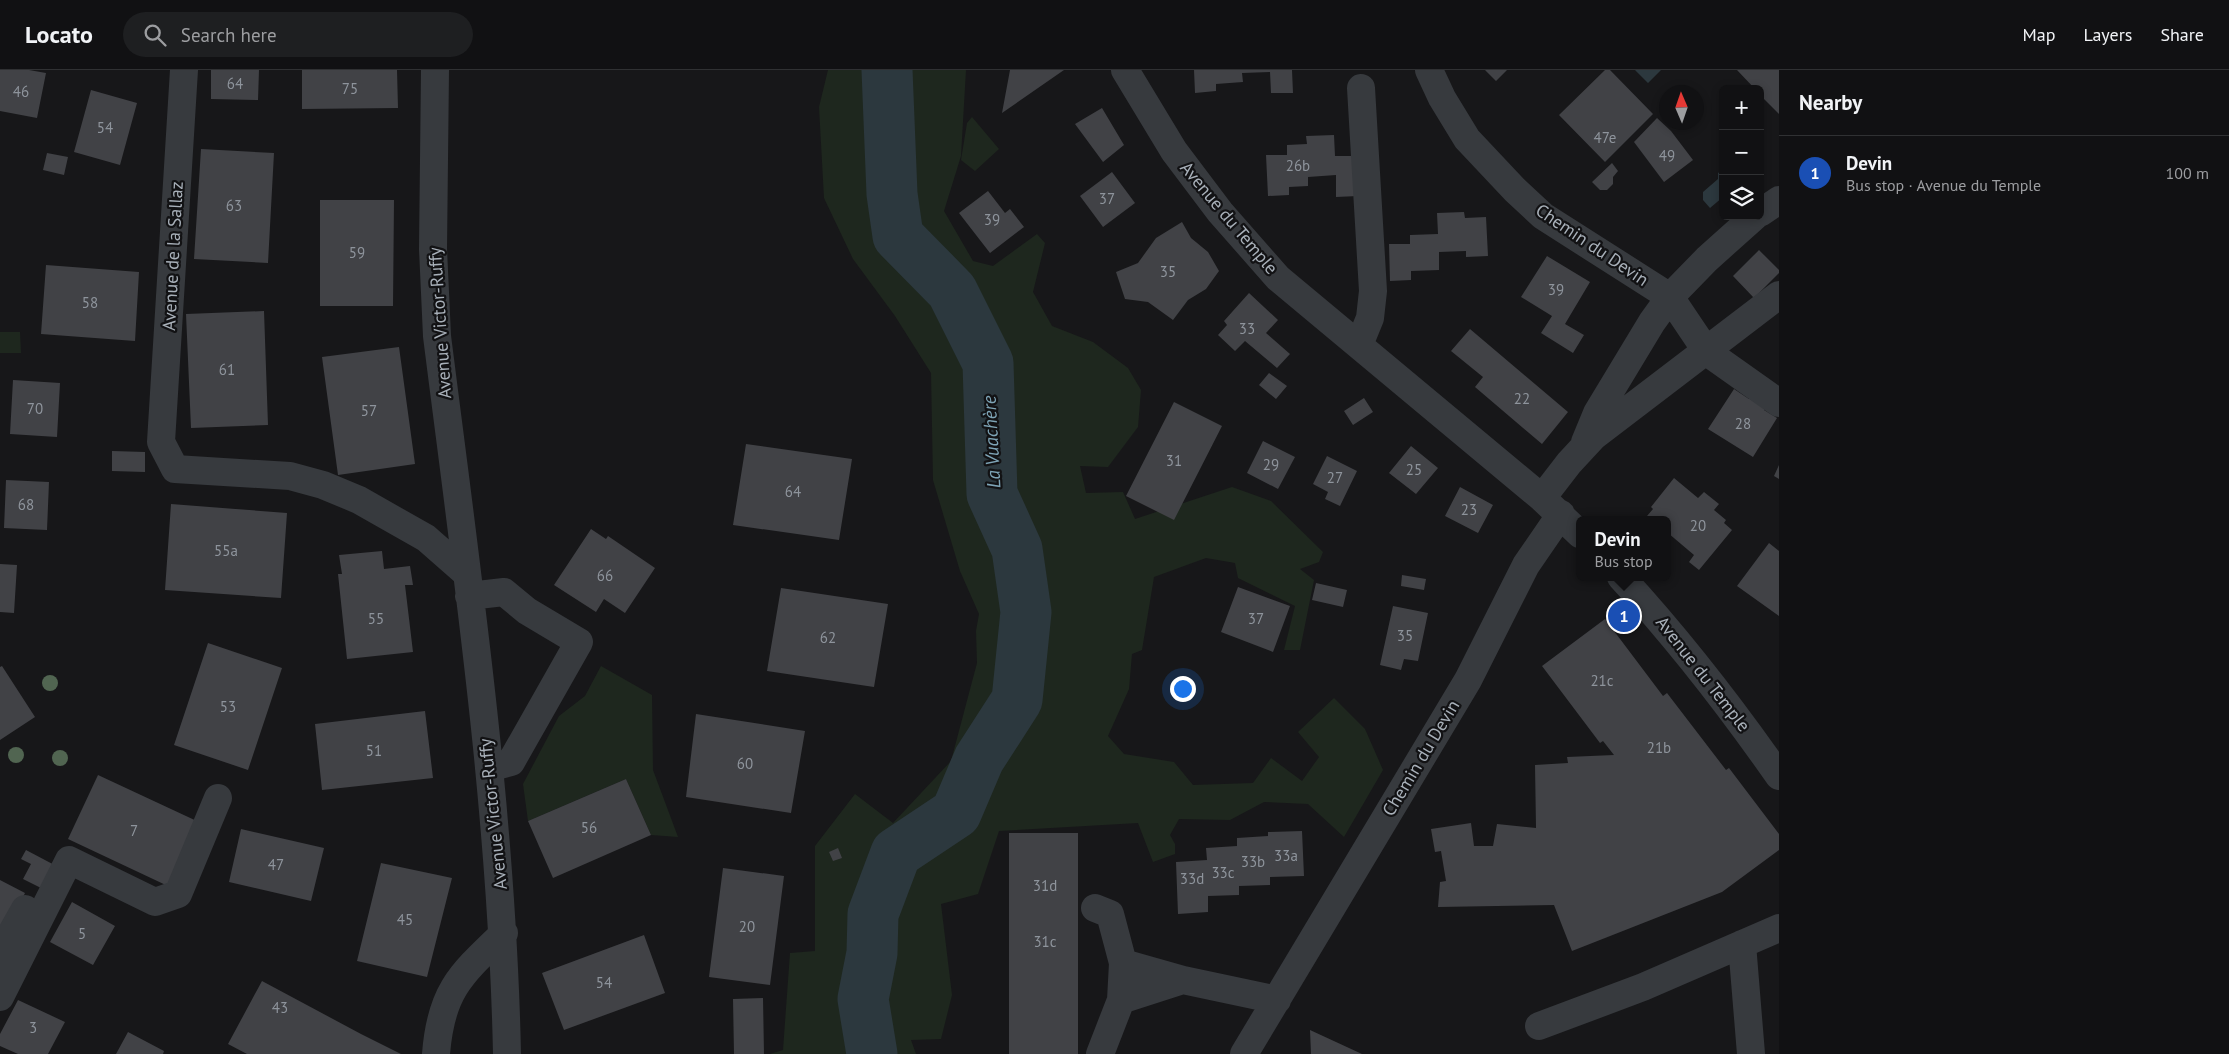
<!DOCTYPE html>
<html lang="en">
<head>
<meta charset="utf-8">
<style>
  :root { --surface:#111113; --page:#1e1f21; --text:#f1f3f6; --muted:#9c9da0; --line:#303133; --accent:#b45309 }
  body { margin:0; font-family:"PT Sans",sans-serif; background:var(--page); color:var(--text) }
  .controls { position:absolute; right:15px; top:15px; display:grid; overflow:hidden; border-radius:8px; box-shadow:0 2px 8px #0003 }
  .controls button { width:45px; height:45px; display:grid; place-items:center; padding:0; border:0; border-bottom:1px solid var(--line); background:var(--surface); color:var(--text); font:25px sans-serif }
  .compass { position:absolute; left:1659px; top:15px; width:45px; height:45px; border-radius:50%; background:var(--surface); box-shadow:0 2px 8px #0003; rotate:358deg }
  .you { position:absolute; left:1182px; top:618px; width:18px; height:18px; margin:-12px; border:4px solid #fff; border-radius:50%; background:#1a73e8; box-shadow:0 0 0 8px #1a73e833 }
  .badge { display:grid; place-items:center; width:32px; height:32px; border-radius:50%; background:var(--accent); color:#fff; font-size:16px; font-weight:700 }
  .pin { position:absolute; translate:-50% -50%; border:2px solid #fff; box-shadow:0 1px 5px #0006 }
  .popup { position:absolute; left:1576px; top:446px; width:95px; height:65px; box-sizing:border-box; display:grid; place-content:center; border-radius:8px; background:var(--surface); filter:drop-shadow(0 1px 4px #0005); font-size:16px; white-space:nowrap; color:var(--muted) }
  .popup b { font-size:19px; color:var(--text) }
  .popup::after { content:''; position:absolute; left:50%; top:100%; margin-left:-10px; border:10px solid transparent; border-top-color:var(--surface) }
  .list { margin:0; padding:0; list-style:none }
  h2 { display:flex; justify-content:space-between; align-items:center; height:65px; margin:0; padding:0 20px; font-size:21px }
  h2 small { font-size:16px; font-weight:400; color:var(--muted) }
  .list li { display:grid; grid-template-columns:32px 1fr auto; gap:15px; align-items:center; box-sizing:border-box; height:75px; padding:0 20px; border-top:1px solid var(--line) }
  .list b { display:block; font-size:19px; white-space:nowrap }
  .list p { margin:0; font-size:16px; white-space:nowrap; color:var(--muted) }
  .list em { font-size:16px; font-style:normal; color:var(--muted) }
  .icon { flex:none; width:28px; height:28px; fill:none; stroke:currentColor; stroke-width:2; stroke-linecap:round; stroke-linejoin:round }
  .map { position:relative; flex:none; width:1779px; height:984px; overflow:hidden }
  header { display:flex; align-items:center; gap:30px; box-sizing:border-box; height:70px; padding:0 25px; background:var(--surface); border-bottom:1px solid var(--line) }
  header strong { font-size:24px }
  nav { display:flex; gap:28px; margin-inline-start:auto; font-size:18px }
  .search { width:350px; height:45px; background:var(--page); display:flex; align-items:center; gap:12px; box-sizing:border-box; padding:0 18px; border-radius:28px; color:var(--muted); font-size:19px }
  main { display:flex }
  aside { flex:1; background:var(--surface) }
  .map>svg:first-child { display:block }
</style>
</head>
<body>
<header>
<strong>Locato</strong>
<div class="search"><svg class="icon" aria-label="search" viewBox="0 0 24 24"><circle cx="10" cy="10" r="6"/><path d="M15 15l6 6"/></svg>Search here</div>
<nav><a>Map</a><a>Layers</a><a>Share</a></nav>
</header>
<main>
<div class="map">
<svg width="1779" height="984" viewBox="0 0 1779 984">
  <rect width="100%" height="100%" fill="#171719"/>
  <path fill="#1e271e" d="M828,0h138l-5,86 -17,55 29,50 20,5 44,-32 8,9 -12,49 19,34 41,16 35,26 13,22 -3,37 -30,40 -28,-1 6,27 37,-1 12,27 97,-32 39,14 52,51 -4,10 -19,7 14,11 -14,70h-16l11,-44 -57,-28 -3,-15 -29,-5 -52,19 -12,73 -10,4 -3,35 -21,47 16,18 50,8 19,23 60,-2 18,-25 31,23 17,-24 -21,-25 36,-34 31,31 18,41 -39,67 -36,-33 -44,-2 -34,18 -51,-1 -9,16 5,9v10l-22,8 -15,-39 -139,8 -21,63 -37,10 11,91 -11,44 -30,1 5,14h-146l13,-4 7,-97 25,-2v-105l40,-52 38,29 58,-62 26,-98 -1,-32 3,-17 -19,-43 -27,-91 -2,-107 -36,-57 -42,-57 -29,-61 -5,-91z
    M972,47l27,32 -24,22 -14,-11 6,-37z
    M0,262h20l1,21h-21z
    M601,596l51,29 1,75 25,67 -27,-2 -25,-56 -98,42 -5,-37 36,-68 26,-20z"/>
  <path fill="#2c383e" d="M1635,0h26l-13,13z
    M1723,100v27l-13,11 -7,-8v-8l15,-13v-6z"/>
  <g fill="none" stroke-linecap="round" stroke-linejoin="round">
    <path stroke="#2c383e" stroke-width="51" d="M872,984l-9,-55 9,-46 1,-39 23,-61 60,-40 23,-54 38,-59 9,-88 -9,-63 -25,-55 -4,-131 -36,-72 -54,-55 -6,-42 -5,-124"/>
  </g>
  <path fill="#414246" d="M0,0h29l17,3 -9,45 -37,-7z
    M211,0h48l-1,30 -47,-1z
    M302,0h95l1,38 -96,1z
    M1010,0h54l-62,43z
    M1194,0h98l1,23h-22l-1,-21 -28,1 1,9 -27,2v7l-21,2z
    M1485,0h22l-11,11z
    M1605,0h5l43,44 -48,48 -46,-47z
    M1737,0h42v44l-19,-19v-6h-5z
    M91,20l46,13 -17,62 -46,-13z
    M1102,38l22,37 -21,17 -28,-38z
    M1657,48l14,13 22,29 -29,22 -30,-40z
    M1334,65l1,21h22l1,40 -22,1v-22l-28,2v9l-19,1v8l-21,1 -2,-41h21v-10l20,-1 -1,-8z
    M201,79l73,4 -6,110 -74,-4z
    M47,83l21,4 -4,18 -21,-5z
    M1612,93l6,8 -5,6v7l-6,6h-7l-8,-8z
    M1112,102l23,31 -32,24 -23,-31z
    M988,121l17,22 5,-4 14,18 -34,26 -31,-40z
    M320,130h74l-1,106h-73z
    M1464,142l1,6 21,-1 2,39 -22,1v-6l-27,1v18l-28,1v9l-21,1 -1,-37h21v-9l28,-1 -1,-21z
    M1182,152l9,16 17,14 11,19 -13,18 -18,11 -15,20 -25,-18 -23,-3 -9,-27 22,-9 18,-25z
    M1759,180l20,20v3l-25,25 -21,-22z
    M1547,186l43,26 -25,42 19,11 -11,18 -32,-20 11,-17 -31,-19z
    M46,195l93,7 -4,69 -94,-7z
    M1249,223l29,27 -12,13 24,21 -13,14 -32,-27 -10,10 -17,-16 9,-10 -3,-4z
    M264,241l4,114 -77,3 -5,-114z
    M1470,259l98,83 -26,32 -67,-57 8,-10 -32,-26z
    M399,277l16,117 -77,11 -16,-118z
    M1269,303l18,13 -11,13 -17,-14z
    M13,310l47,3 -3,54 -47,-3z
    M1734,319l15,10 2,-4 16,10 -3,5 13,8 -24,39 -45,-28z
    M1364,328l9,14 -20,13 -9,-14z
    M1174,332l48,24 -48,94 -48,-24z
    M1263,371l32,16 -17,32 -31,-16z
    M746,374l106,15 -13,81 -106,-15z
    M1411,376l27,22 -22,26 -27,-21z
    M112,381l33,1v20l-33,-1z
    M1327,386l30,15 -17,35 -15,-7 3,-7 -15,-8z
    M1779,395v14l-5,-3z
    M1674,408l24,20 6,-6 15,12 -5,6 12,10 -2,3 8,7 -33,40 -10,-8 5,-7 -26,-22v-13h-16l-5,-4 6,-7 -2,-2z
    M6,410l43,2 -2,48 -43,-2z
    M1460,417l33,18 -15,28 -33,-17z
    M171,434l116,9 -6,85 -116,-8z
    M591,459l15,10 2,-3 47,32 -30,45 -21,-14 -8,13 -42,-27z
    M1769,473l10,8v65l-42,-30z
    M382,481l2,18 26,-3 3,19h-8l8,67 -66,7 -9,-85h4l-3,-19z
    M0,494l17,1 -3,48 -14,-1z
    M1402,505l24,4 -2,11 -23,-4z
    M1316,513l31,7 -4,17 -31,-7z
    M1238,517l52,19 -17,46 -52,-20z
    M781,518l107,16 -14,83 -107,-16z
    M1393,536l35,7 -10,48 -14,-2 -3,11 -21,-5z
    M1605,549l58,77 4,-3 59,77 3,-2 50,66v16l-57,42 -150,59 -18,-46 -116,2 2,-25 6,-1 -5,-30 -6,1 -4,-23 40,-6 3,23h19l4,-22 39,4 -1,-63 33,-2 -1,-6 47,-2 -11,-14 -3,2 -58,-77z
    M208,573l74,25 -34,102 -74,-25z
    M2,596l33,51 -35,23v-73z
    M425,641l8,67 -111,12 -7,-66z
    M696,644l109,17 -14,82 -105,-16z
    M98,705l103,48 -31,64 -102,-48z
    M626,709l25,56 -98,43 -25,-57z
    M241,759l83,19 -13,53 -82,-19z
    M1302,761l2,45 -34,1v8l-31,1v9l-31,1v16l-30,2 -2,-52 31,-2 -1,-12 31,-2v-8l31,-2v-4z
    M1009,763h69v221h-69z
    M838,778l4,10 -9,3 -4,-9z
    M26,780l36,19 -13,23 -26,-13 8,-15 -10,-5z
    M381,793l71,15 -25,99 -70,-16z
    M723,798l61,8 -14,109 -61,-8z
    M0,810l25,13 -23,46 -2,-1z
    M72,832l43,24 -22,39 -43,-23z
    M644,865l21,58 -101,37 -22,-57z
    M262,911l99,53 40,20h-154l-19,-10z
    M763,928l1,56h-30l-1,-55z
    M18,930l47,22 -17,32h-30l-18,-8v-12z
    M1310,960l52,24h-51z
    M128,962l36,19 -1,3h-47z"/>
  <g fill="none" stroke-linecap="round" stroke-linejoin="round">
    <path stroke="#373a3e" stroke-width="28" d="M184,0l-23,372 14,27 115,7 33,9 36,15 67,38 41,36
      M435,0l-2,179 4,87c30,238 65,477 70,718
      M1125,0l49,81 46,61 58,66 264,220 38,36
      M1429,0l13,28 25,41 48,51 28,26 127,81 37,55 72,51
      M1760,143l19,-13
      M1359,275l11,-27 3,-27 -12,-203
      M1585,372l12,-29 55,-91 18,-25 37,-38 48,-43
      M1542,428l27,-35 25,-27 185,-141
      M1621,507c58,63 109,129 158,199
      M469,526l35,-4 23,19 52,31 -68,120 -22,6
      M1095,838l15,6 13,49
      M1742,874l9,110
      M0,883l25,-44
      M0,927l69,-137 86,42 23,-8 40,-96
      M1121,930l62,-20
      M1539,956l104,-39 136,-59
      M436,984c5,-63 24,-79 68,-121
      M1100,984l21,-54 2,-37 60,17 94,20
      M1244,984l224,-374 58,-115 35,-51"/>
  </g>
  <g fill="#516551">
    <circle cx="50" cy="613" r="8"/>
    <circle cx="16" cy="685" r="8"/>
    <circle cx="60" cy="688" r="8"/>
  </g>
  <g text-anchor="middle" stroke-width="4.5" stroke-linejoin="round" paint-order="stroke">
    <g font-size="15" fill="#8e949c">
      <text x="235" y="19">64</text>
      <text x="350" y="24">75</text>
      <text x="21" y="27">46</text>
      <text x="105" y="63">54</text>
      <text x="1605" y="73">47e</text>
      <text x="1667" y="91">49</text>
      <text x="1298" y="101">26b</text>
      <text x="1107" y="134">37</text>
      <text x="234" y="141">63</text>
      <text x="992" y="155">39</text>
      <text x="357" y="188">59</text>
      <text x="1168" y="207">35</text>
      <text x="1556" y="225">39</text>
      <text x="90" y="238">58</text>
      <text x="1247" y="264">33</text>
      <text x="227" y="305">61</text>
      <text x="1522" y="334">22</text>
      <text x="35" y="344">70</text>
      <text x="369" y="346">57</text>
      <text x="1743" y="359">28</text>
      <text x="1174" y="396">31</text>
      <text x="1271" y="400">29</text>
      <text x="1414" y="405">25</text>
      <text x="1335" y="413">27</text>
      <text x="793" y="427">64</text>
      <text x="26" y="440">68</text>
      <text x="1469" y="445">23</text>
      <text x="1698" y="461">20</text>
      <text x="226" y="486">55a</text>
      <text x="605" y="511">66</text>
      <text x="376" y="554">55</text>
      <text x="1256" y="554">37</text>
      <text x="1405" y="571">35</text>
      <text x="828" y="573">62</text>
      <text x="1602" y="616">21c</text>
      <text x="228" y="642">53</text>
      <text x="1659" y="683">21b</text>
      <text x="374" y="686">51</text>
      <text x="745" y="699">60</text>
      <text x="589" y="763">56</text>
      <text x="134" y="766">7</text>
      <text x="1286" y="791">33a</text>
      <text x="1253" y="797">33b</text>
      <text x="276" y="800">47</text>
      <text x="1223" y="808">33c</text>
      <text x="1192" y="814">33d</text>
      <text x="1045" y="821">31d</text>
      <text x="405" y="855">45</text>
      <text x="747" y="862">20</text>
      <text x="82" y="869">5</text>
      <text x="1045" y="877">31c</text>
      <text x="604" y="918">54</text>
      <text x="280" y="943">43</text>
      <text x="33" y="963">3</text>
    </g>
    <g font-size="18" fill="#a8b0b9" stroke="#121214">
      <text transform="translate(1229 148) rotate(50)" y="6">Avenue du Temple</text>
      <text transform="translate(1592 175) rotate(34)" y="6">Chemin du Devin</text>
      <text transform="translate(173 186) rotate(-87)" y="6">Avenue de la Sallaz</text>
      <text transform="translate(440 253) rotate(-94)" y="6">Avenue Victor-Ruffy</text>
      <text transform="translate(1703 604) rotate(52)" y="6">Avenue du Temple</text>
      <text transform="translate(1421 688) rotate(-59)" y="6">Chemin du Devin</text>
      <text transform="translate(493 744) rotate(-96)" y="6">Avenue Victor-Ruffy</text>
    </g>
    <g font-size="19" font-style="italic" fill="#7ea4b6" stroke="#121214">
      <text transform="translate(991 372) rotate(-93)" y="7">La Vuachère</text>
    </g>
  </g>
</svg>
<div class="controls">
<button>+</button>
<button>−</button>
<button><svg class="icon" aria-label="layers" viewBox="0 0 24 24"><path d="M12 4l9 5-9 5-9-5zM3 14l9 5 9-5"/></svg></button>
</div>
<svg class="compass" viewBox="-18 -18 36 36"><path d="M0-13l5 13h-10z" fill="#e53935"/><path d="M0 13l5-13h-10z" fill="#9c9da0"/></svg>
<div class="you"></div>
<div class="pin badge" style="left:1624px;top:546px;background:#1a4fb4">1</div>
<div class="popup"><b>Devin</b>Bus stop</div>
</div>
<aside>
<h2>Nearby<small></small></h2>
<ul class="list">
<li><span class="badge" style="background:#1a4fb4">1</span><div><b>Devin</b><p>Bus stop · Avenue du Temple</p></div><em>100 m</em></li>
</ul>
</aside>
</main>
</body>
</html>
